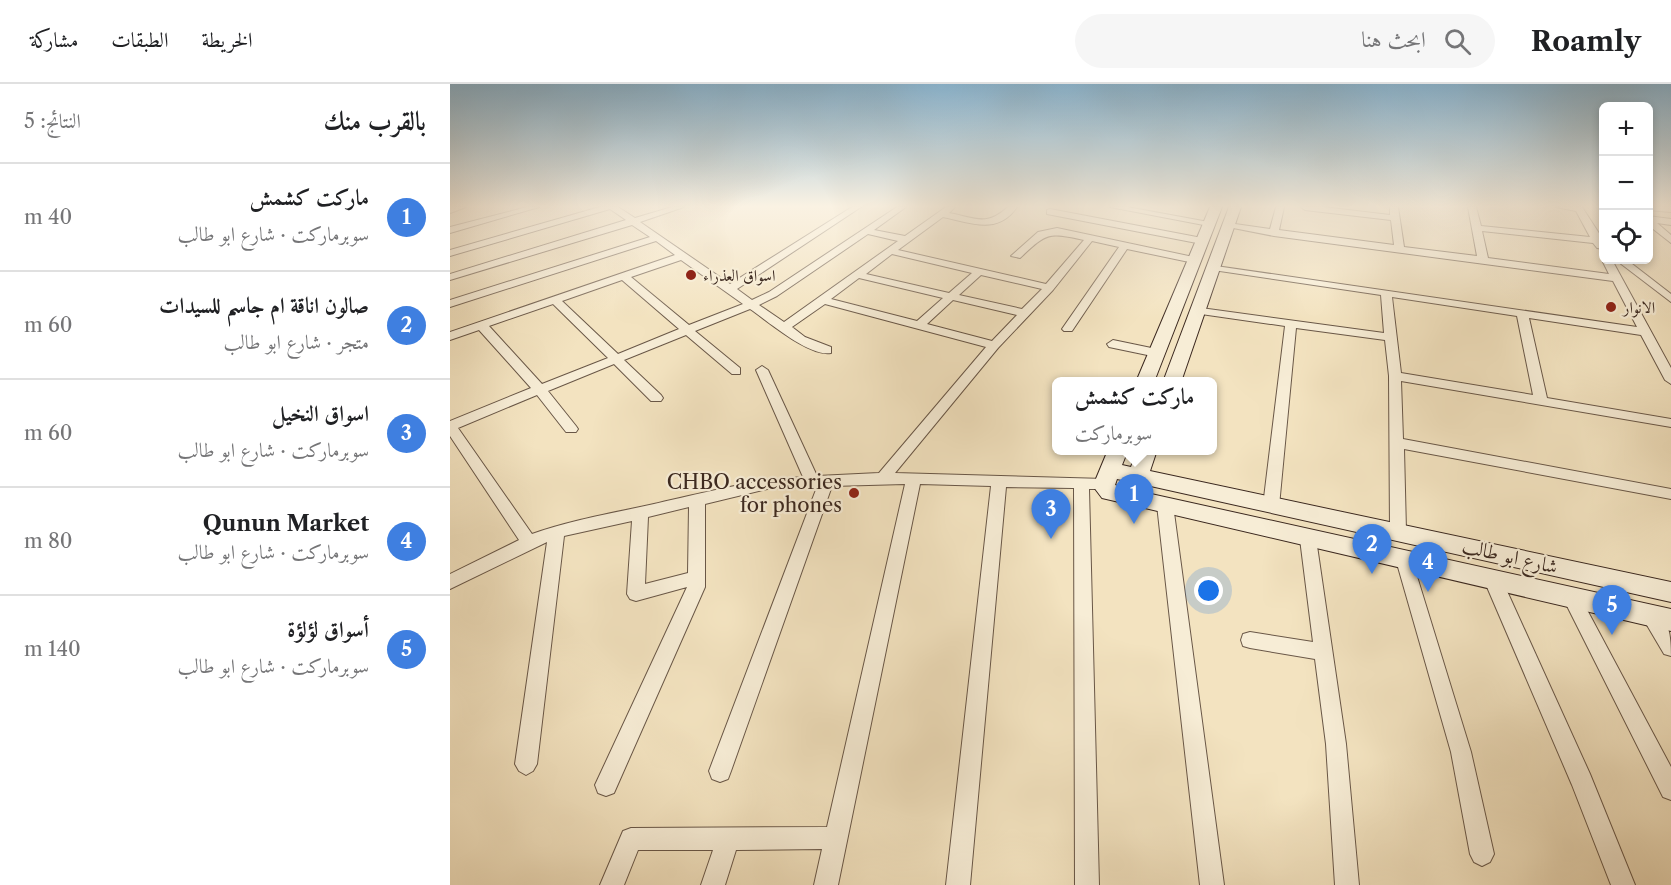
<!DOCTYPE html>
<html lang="ar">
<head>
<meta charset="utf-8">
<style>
  :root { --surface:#fff; --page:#f6f6f6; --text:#202124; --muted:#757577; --line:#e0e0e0; --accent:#1a73e8 }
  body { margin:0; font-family:"Libre Caslon Text",Amiri,serif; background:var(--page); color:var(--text); direction:rtl }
  .controls { position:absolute; right:18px; top:18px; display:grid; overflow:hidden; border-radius:9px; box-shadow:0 3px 9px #0003 }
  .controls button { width:54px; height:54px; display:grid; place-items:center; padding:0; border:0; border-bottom:2px solid var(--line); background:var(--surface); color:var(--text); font:30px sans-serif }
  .you { position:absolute; left:759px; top:507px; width:21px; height:21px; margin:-15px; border:4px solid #fff; border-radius:50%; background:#1a73e8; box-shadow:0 0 0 9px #1a73e833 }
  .badge { display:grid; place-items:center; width:39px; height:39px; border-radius:50%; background:var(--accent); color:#fff; font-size:20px; font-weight:700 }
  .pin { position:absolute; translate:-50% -50px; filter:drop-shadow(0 2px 3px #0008) }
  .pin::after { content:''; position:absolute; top:32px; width:21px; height:18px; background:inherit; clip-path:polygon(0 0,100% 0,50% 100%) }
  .popup { position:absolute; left:602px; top:293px; width:165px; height:78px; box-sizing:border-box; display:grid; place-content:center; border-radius:9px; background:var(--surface); filter:drop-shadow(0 2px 4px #0005); font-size:20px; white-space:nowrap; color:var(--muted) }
  .popup b { font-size:22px; color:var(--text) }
  .popup::after { content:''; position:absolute; left:50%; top:100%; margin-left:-12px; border:12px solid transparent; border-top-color:var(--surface) }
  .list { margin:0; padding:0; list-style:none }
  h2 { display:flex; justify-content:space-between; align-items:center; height:78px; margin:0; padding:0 24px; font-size:26px }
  h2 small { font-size:20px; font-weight:400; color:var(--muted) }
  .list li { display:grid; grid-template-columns:39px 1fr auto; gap:18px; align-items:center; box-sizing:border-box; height:108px; padding:0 24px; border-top:2px solid var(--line) }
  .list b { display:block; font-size:22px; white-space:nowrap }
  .list p { margin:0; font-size:20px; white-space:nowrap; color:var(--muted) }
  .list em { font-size:20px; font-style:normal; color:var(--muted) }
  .icon { flex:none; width:33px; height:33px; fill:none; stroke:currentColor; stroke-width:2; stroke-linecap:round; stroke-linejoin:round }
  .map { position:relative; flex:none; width:1221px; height:801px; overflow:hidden; direction:ltr }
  header { display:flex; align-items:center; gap:36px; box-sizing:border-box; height:84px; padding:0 30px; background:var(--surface); border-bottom:2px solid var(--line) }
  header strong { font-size:28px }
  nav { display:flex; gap:33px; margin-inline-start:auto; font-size:21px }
  .search { width:420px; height:54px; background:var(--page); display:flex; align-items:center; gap:15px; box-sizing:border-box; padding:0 21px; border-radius:33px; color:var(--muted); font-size:22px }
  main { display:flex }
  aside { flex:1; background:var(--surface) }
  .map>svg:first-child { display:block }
</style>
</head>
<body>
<header>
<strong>Roamly</strong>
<div class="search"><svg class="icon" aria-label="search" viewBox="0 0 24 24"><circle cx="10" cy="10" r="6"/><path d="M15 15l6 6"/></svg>ابحث هنا</div>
<nav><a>الخريطة</a><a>الطبقات</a><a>مشاركة</a></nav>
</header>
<main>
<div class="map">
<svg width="1221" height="801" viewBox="0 0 1221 801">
  <rect width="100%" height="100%" fill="#f3e3c0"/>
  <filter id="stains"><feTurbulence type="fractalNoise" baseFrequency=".00333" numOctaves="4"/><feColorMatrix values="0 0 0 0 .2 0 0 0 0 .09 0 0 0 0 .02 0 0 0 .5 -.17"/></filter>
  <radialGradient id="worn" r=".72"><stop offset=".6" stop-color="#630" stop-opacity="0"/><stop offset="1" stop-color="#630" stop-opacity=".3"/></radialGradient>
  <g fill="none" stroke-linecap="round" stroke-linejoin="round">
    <g stroke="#695747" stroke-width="2">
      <path id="street" d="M0,123h16l-16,6z
        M77,123h12l-89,26v-6z
        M150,123h18l17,11 37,-11h12l-44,15 90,62 122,-77h9l-124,82 15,11 17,-8 128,-85h9l-32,23 31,6 41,-29h9l-6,6c27,5 37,14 59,-6h9c-19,28 -46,16 -74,10l-45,33 148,34 38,-44c-37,-8 -37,-7 -64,18l-9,-2 27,-24 19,-4 141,30 1,2 -5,3 -67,-14 -55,82h-8l-2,-2 57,-82 -27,-6 -39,49 -55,58 -103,125 210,6 7,5 -7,5h-16l10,396h-24l-1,-397 -68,-1 -36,398h-24l45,-399 -71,-2 -82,401h-24l8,-36 -86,1 -11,35h-24l12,-35h-75l-14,35h-24l23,-54 8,-3 196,-1 78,-343 -73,2 -101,285 -3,8 -8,3 -8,-3 -3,-8 108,-284 -50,2 -62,15v83l-91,206 -8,3 -8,-3 -3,-8 92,-198 -51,14 -6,-2 -3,-5 5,-73 -68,15 -27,228 -4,7 -7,4 -7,-4 -4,-7 32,-222 -97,47v-15l69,-34 -69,-104v-15l81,-33 -52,-58 -29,10v-8l225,-77 -19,-14 -206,66v-7l200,-63 -18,-12 -182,55v-6l176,-54 -16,-11 -160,47v-6zM418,150l30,7 -114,81 -25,-17 18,-9zM442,170l80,19 -23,20 -83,-19zM231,176l62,44 -54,21 -58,-48zM531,191l61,14 -20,20 -63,-14zM409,194l84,20 -26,23 -86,-22zM172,196l57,49 -61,25 -56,-53zM503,216l64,15 -25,26 -65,-17zM103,220l55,54 -66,26 -53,-58zM375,220l161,43 -107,126 -62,3 -49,-106 -6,-4 -6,4 47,107c-52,3 -100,16 -149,27 -40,9 -83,16 -122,30l-74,-106 79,-33 29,37h10l2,-3 -2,-3 -28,-35 66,-27 37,37h10l2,-3 -2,-3 -37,-35 62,-25 46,39h8v-6l-45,-37 55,-22c18,12 59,48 81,44v-6l-26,-10 -13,-10zM239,423l-1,66 -43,11 3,-67z
        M660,123h17l87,16 -5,3z
        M826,123h8l-5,23 115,15 -3,-25 -86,-10 -4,-3h22l67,8v-8h8l6,40 73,9 -9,-49h8l5,19 109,11 -14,-26 -20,-4h26l22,34v8l-7,-1 -4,-5 -111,-12 6,27 121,16 -7,-14 2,-2 8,2 59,108v16l-6,-4 -24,-45 -112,-17 18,80 124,21v8l-270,-46 2,58 268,50v10l-267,-50 2,82 -2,4h-12l-2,-4 -1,-155 -4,-36 -89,-12 -17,178 -3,4h-10l-3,-4 22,-180 -84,-12 -6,-3 6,-3 183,25 -3,-38 -168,-25 -4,-1v-4l428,62 -24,-46 -339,-45 -51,-10 5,-3 42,6zM942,213l125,19 16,79 -132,-22z
        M1198,123h23v5l-23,-2z
        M600,125l152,29 5,3 -5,3 -155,-30v-4z
        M1198,132l23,3v6l-14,-2 14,12v8l-23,-18z
        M1166,176h11l44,34v8z
        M663,256l48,10 2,3 -6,4 -48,-10 -2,-3z
        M715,415l5,2 3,4 51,380h-24l-43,-380 3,-4z
        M858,449l6,2 2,4 30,205 13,141h-24l-9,-141 -11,-85 -65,-11 -7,-2 -2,-6 2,-6 7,-2 63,10 -13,-103 2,-4z
        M954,469l6,2 2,5 59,192 23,102 -4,8 -8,4 -8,-4 -4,-8 -19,-102 -55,-192 2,-5z
        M1043,489l6,2 3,5 88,194 45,111h-24l-39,-100 -88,-205 3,-5z
        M1121,505l6,2 94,176v33l-8,-3 -101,-201 3,-5z
        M1200,523c20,7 21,32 21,49l-7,-2 -23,-39 3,-5z"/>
    </g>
    <g stroke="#3b281f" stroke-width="2">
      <path id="secondary" d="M760,123h12l-68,175h-18z
        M779,123h12l-60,175h-18z
        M658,366h20l-6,15 9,2 6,-17h20l-7,21 521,111v20l-525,-117 -4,7 529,117v22l-569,-133 -9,-12zM667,395l9,2 -2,7 -9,-3z"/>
    </g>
    <use href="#street" fill="#f7edd6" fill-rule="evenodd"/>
    <use href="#secondary" fill="#f7edd6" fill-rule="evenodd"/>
  </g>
  <linearGradient id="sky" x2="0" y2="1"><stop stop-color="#8ab8d6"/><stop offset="0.52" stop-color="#faf2e3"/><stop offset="1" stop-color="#faf2e3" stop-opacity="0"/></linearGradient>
  <rect width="1221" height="235" fill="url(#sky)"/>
  <g fill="#8f2418" stroke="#f7edd6" stroke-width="2">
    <circle cx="241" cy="191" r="6"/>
    <circle cx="1161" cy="223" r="6"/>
    <circle cx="404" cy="409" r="6"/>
  </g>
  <g text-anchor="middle" stroke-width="4.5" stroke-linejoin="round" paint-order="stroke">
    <g font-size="16" fill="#3b281f" stroke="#f7edd6" text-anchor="start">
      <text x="253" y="197">اسواق العذراء</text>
      <text x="1173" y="229">الانوار</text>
    </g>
    <g font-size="20" fill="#3b281f" stroke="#f7edd6" text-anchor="end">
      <text x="392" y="405">CHBO accessories<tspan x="392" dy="23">for phones</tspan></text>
    </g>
    <g font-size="20" fill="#3b281f" stroke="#f7edd6">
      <text transform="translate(1060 472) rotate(13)" y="7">شارع ابو طالب</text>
    </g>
  </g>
  <rect width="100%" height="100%" filter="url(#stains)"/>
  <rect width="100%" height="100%" fill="url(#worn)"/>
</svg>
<div class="controls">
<button>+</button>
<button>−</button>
<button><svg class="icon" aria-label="locate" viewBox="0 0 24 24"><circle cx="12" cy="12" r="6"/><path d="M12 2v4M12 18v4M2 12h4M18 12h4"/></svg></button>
</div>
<div class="you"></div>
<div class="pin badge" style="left:684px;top:440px;background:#3f7fe0">1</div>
<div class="popup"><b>ماركت كشمش</b>سوبرماركت</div>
<div class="pin badge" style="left:922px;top:490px;background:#3f7fe0">2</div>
<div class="pin badge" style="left:601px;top:455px;background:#3f7fe0">3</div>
<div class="pin badge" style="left:978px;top:508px;background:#3f7fe0">4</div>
<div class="pin badge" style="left:1162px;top:551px;background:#3f7fe0">5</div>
</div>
<aside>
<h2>بالقرب منك<small>النتائج: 5</small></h2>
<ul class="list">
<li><span class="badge" style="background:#3f7fe0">1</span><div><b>ماركت كشمش</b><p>سوبرماركت · شارع ابو طالب</p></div><em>40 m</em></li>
<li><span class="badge" style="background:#3f7fe0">2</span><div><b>صالون اناقة ام جاسم للسيدات</b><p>متجر · شارع ابو طالب</p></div><em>60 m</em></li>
<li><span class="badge" style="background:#3f7fe0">3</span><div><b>اسواق النخيل</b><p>سوبرماركت · شارع ابو طالب</p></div><em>60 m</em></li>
<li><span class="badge" style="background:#3f7fe0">4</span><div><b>Qunun Market</b><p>سوبرماركت · شارع ابو طالب</p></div><em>80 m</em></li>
<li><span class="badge" style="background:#3f7fe0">5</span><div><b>أسواق لؤلؤة</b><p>سوبرماركت · شارع ابو طالب</p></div><em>140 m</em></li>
</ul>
</aside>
</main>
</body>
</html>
